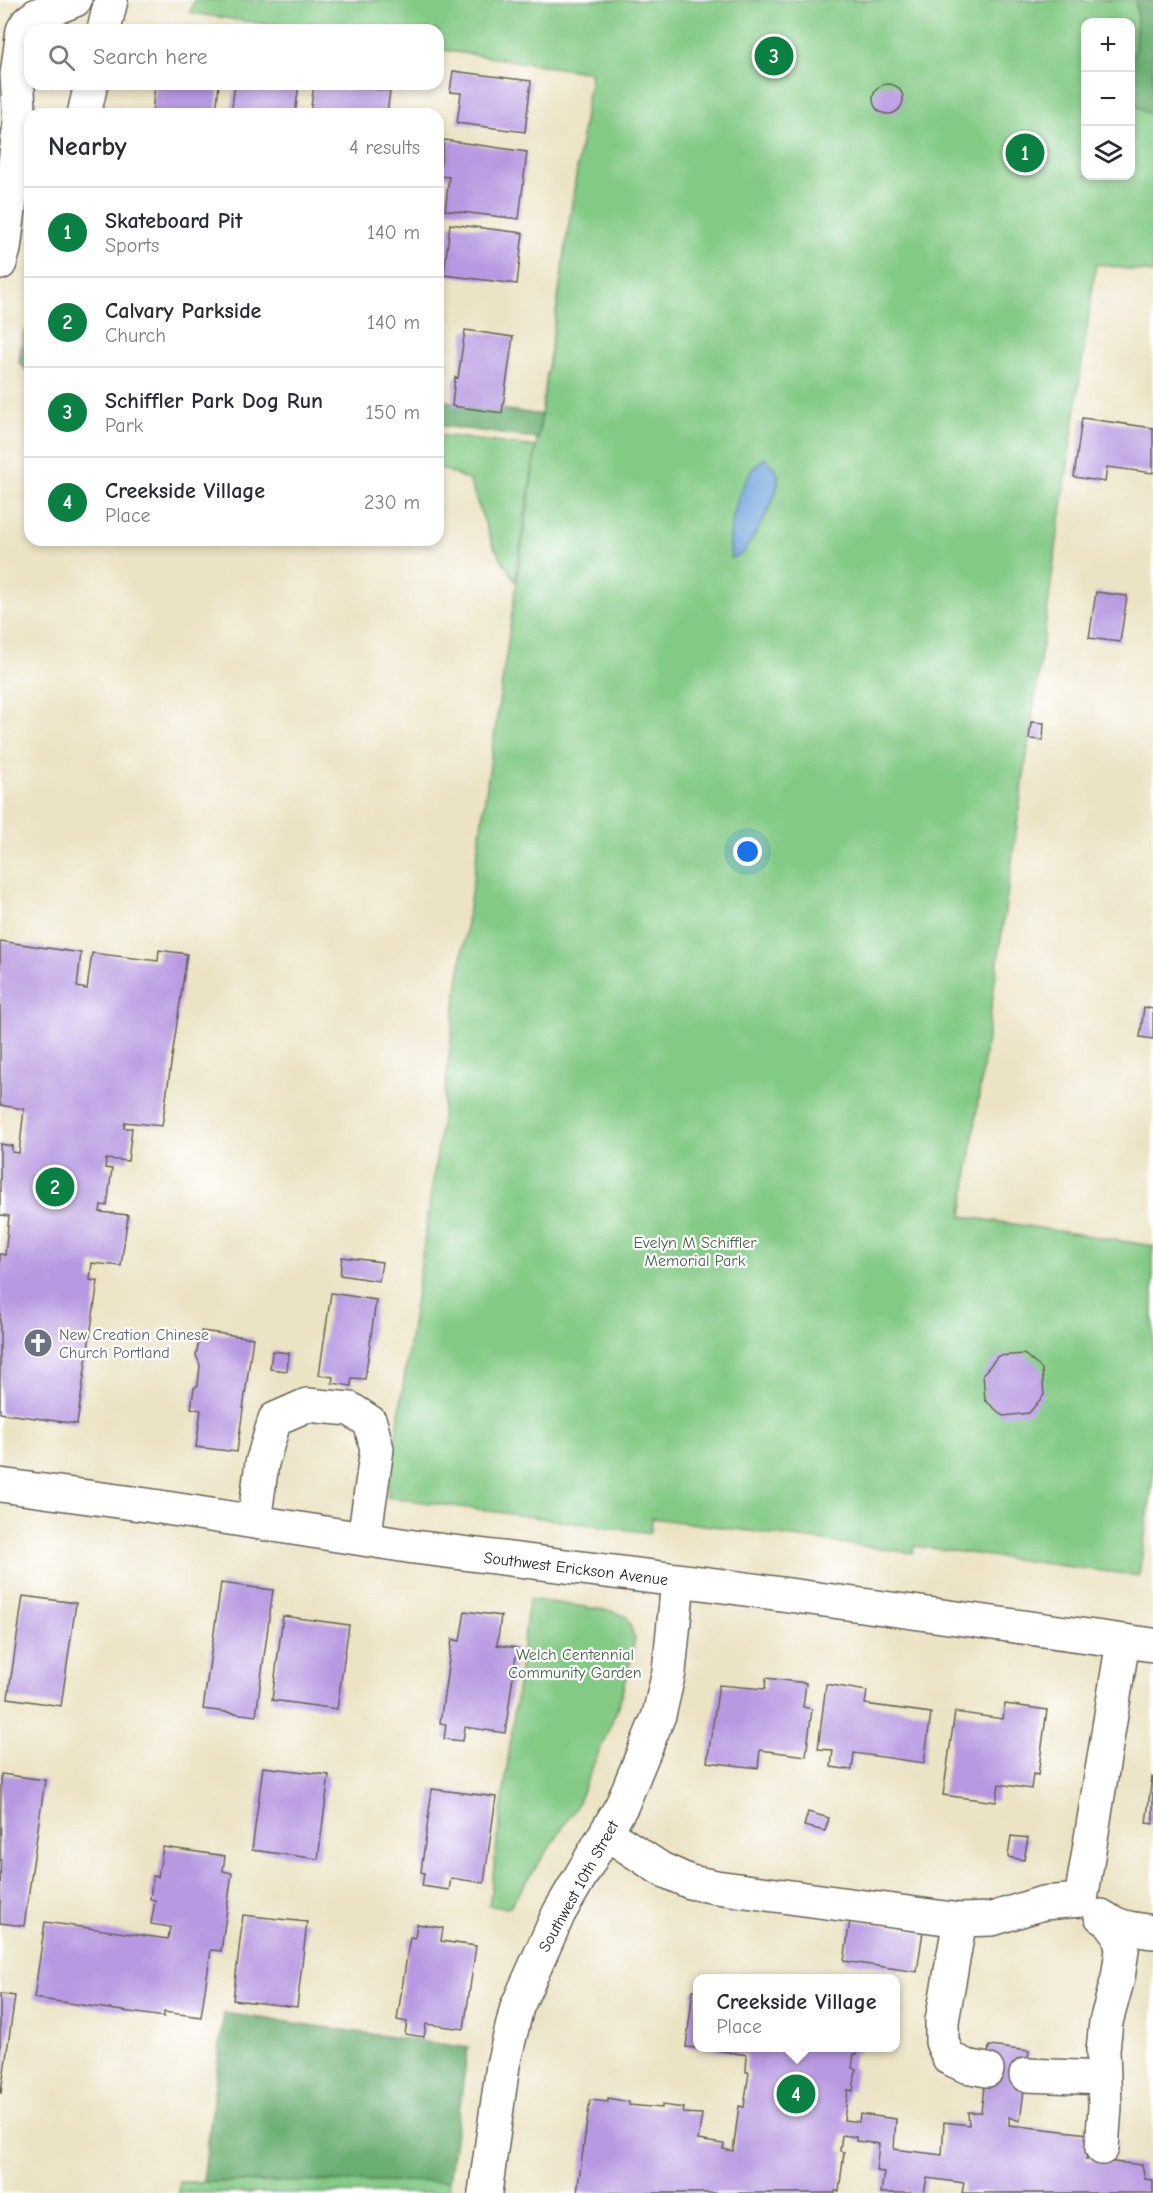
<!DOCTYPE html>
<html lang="en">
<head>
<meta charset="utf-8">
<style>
  :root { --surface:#fff; --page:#f7f7f7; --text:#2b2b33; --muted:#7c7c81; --line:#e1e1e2; --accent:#0b8043 }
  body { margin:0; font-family:"Comic Neue",sans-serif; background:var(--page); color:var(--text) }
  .controls { position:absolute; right:18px; top:18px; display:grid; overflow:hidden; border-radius:12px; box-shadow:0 3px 9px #0003 }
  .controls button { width:54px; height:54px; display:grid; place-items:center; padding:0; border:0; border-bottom:2px solid var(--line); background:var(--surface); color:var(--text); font:30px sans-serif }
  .you { position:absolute; left:748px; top:852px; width:21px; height:21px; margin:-15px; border:4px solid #fff; border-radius:50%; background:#1a73e8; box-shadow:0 0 0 9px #1a73e833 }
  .badge { display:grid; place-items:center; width:39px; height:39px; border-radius:50%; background:var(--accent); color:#fff; font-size:20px; font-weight:700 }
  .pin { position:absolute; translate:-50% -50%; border:3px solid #fff; box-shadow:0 2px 6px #0006 }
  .popup { position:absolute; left:693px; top:1974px; width:207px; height:78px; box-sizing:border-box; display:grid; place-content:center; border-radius:12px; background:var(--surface); filter:drop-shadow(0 2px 4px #0005); font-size:20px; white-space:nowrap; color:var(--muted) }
  .popup b { font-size:22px; color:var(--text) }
  .popup::after { content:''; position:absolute; left:50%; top:100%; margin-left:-12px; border:12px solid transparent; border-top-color:var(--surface) }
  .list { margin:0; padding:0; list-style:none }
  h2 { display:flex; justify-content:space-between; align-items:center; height:78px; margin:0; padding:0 24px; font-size:26px }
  h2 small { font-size:20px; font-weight:400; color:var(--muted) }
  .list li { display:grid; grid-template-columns:39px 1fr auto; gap:18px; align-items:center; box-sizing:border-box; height:90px; padding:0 24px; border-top:2px solid var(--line) }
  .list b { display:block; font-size:22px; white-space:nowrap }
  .list p { margin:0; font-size:20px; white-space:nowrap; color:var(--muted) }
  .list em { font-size:20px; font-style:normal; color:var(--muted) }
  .icon { flex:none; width:33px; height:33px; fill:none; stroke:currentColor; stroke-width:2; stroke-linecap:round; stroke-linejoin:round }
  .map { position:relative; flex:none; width:1153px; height:2193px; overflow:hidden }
  .search { position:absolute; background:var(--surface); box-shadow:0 3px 9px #0003; left:24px; top:24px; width:420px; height:66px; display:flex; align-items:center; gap:15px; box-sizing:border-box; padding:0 21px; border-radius:18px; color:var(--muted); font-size:22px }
  .panel { position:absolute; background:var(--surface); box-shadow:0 3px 9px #0003; left:24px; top:108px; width:420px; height:438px; border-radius:18px }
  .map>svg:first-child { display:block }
</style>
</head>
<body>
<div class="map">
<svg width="1153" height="2193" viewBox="0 0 1153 2193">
  <rect width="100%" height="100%" fill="#fff"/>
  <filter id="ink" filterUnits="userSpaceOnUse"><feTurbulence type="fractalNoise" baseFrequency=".0167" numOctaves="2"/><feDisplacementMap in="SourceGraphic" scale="12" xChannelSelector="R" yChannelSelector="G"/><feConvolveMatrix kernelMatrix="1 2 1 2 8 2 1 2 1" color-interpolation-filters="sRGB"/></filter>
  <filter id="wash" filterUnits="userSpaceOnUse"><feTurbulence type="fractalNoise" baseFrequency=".008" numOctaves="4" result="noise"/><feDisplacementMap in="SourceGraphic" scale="24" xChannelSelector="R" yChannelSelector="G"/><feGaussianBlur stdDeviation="1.35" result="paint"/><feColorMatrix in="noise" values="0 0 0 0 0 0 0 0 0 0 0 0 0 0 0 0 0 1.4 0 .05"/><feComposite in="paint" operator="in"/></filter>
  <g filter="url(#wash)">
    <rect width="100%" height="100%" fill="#ece3c4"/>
    <path fill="#83ca85" stroke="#507350" stroke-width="1.5" fill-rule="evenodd" d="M194,0h959v273l-57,-9 -134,952 191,30v232l-14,98 -224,-30 -2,7 -261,-35 -1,15 -264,-36 54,-371 15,-129 135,-924 -153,-24v-19h-130l-118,-17zM1086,22h44v154h-44z
      M438,435l98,12 -21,134 -22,-36 -24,-65 -31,-13z
      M529,1599l83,12 15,6 8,22 -8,38 -11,35 -41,97 -66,99 -20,-2z
      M449,2181l-1,12h-270l1,-11z"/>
    <path fill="#6aae72" stroke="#436547" stroke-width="1.5" d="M1136,0h17v113l-7,-1 -12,-8 -3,-6v-32l3,-8 3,-42z
      M24,330l6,7v37l-11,-12z
      M438,400l104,15 -4,24 -100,-14z
      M224,2013l244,35 -19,133 -246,1z"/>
    <path fill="#6fa5dc" stroke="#46607c" stroke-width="1.5" d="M765,458c3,4 10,9 12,14 8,19 -24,64 -34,82l-12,4c-4,-25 6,-71 23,-90 2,-4 7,-7 11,-10z"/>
    <g id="blocks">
      <path fill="#b799e1" d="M453,71l78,10 -6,51 -68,-9 4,-30 -11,-1z
        M155,84h64l-3,30h-64z
        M235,84h64l-4,30h-64z
        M314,84h19l57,7 -3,23h-77z
        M873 99a15 15 0 1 1 30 0a15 15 0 1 1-30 0Z
        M444,140l83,12 -8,67 -74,-9 4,-33 -10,-1z
        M450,224l73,9 -6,51 -73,-9z
        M465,330l48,7 -11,76 -50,-7 3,-29 3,1z
        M1082,418l71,10v45l-46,-6 -2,15 -31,-5z
        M1096,592l31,4 -7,46 -31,-4z
        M1031,722l13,1 -1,17 -14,-1z
        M0,941l81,12 -4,34 10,2 5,-36 66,8 1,-11 28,4 -25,172 -37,-4 -1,6h8l-4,33 -22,-2 -1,9 7,1 -5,37 -6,-1 -1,7 28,3 -7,51 -29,-3 -2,17 8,1 -21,143 -77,-11v-159l5,1 4,-39 -9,-1v-71l12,2v6l7,1 5,-44 -24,-4z
        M1144,1007l9,2v30l-13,-2z
        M342,1257l40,5 -3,19 -39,-6z
        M331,1293l45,7 -11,79 -13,-1 -1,8 -19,-3 1,-6 -14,-2z
        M201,1331l52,7 -16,114 -41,-5 5,-37 -10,-2 3,-20 4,-3 2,-20 -4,-10z
        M272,1351l17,2 -2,18 -17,-2z
        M1024,1354l18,15 2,26 -15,18 -26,3 -18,-16 -2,-26 15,-18z
        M221,1583l52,7 -17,126 -53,-7z
        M23,1596l53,7 -15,103 -53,-8z
        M465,1611l36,5 -4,29 20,3 -12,85 -40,-6 -2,14 -19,-2 2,-15 -6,-1 12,-84 8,2z
        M283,1616l66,9 -12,84 -65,-9z
        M766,1678l40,5 -3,24 9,2 -6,47 -46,-6 -2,18 -51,-6 12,-77 46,4z
        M826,1684l41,7 -2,13 66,9 -7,50 -70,-10 -2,17 -21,-3 2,-17 -15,-1z
        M1005,1704l42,6 -9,65 -5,-1 -2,15 -32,-5 -3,18 -53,-7 12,-83 48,7z
        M263,1767l66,8 -11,84 -66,-9z
        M1,1774l44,6 -21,146 -24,-3z
        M1152,1777l1,1v46l-7,-1z
        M432,1789l64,8 -12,86 -33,-5 -2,12 -27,-4 2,-13 -3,-1z
        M808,1812l21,6 -4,13 -21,-5z
        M1011,1836l17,2 -4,22 -16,-3z
        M163,1847l62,9 -2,15 9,2 -11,78 -10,-1 -10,67 -37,-5v5l-130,-19 11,-76 123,17 2,-12 -19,-3 4,-24 -5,-1 3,-23 5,1z
        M243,1915l64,7 -10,85 -64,-7z
        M850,1920l73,11 -6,41 -73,-11z
        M417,1924l26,4 -2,13 35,5 -12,83 -38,-5 -2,13 -19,-3 2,-12 -10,-2 13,-83 5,1z
        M693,1990h4v58l-11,-1z
        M0,1994l15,2 -14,97h-1z
        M989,2046l40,5 -9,70 -11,-4v8l80,9 -3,25 56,6 3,14 8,1v13h-191l2,-10 -37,-5 -3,15h-43l3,-21 -8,-1 3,-27 -23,-3v-4l-14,-2 -2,16 4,1 -5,39h-4v2h-258l13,-93 18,2v-4l21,4v3l33,3v-3l22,3 -1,5 19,1 -4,26 26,4 -1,5 10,2 6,-45 5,1 5,-35h-3l1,-17 -45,-7h156l-1,6h-3l-2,14 4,1 -3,22 -5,-1 -4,30 15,2 1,-8 36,5 -2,30 48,6 2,-33 25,3 -1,-13h13z"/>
    </g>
  </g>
  <g filter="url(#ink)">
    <use href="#blocks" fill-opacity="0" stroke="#656257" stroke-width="1.5"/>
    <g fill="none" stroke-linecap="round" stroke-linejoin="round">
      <g stroke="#656257" stroke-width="36">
        <path id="minor" d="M104,30l7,-30
          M84,114l7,-30
          M0,263l4,-14 16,-126 -3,-48 6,-45 5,-8 9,-7 38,-15
          M0,1485l147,20 267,42 295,37 444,61
          M254,1522l8,-59 13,-44 32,-14 43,4 20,13 7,27 -13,90
          M606,1833l55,36 29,13 26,5 244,33 32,-1 51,-16 38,-3 42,-259
          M1101,1916c16,12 33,13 52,16
          M960,1920l-18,101v21l7,16 17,8 21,4
          M1026,2075l78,3
          M1102,2148l3,-41 -2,-57 3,-28 12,-44 4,-28 -3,-16 -9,-12
          M485,2193l18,-128 14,-58 42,-94 63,-108 37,-90 10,-43 9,-91"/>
      </g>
      <use href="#minor" stroke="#fff" stroke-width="33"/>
    </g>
  </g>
  <defs>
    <g id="church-disc" transform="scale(1.5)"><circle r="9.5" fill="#6b7280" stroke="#fff"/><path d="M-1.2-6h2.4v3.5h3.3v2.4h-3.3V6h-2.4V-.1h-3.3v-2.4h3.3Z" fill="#fff"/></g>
  </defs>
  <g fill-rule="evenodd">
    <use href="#church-disc" x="38" y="1343"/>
  </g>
  <g text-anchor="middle" stroke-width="4.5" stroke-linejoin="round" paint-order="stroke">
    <g font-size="16" fill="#456246" stroke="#fff">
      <text x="695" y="1248">Evelyn M Schiffler<tspan x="695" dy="18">Memorial Park</tspan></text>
      <text x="575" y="1660">Welch Centennial<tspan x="575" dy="18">Community Garden</tspan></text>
    </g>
    <g font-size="16" fill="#5b616d" stroke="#fff" text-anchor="start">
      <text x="59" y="1340">New Creation Chinese<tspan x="59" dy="18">Church Portland</tspan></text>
    </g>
    <g font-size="16" fill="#1c1c1c" stroke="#fff">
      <text transform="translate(576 1568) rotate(7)" y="6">Southwest Erickson Avenue</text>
      <text transform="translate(578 1886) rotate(-61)" y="6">Southwest 10th Street</text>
    </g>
  </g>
</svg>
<div class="controls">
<button>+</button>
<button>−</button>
<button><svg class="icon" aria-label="layers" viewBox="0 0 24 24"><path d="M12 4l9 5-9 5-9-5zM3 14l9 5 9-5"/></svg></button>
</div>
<div class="you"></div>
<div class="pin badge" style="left:1025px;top:153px">1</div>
<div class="pin badge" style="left:55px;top:1187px">2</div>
<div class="pin badge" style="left:774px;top:56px">3</div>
<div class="pin badge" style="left:796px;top:2094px">4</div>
<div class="popup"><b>Creekside Village</b>Place</div>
<div class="search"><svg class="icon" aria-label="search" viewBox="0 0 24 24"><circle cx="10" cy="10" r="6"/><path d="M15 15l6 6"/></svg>Search here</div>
<section class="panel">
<h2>Nearby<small>4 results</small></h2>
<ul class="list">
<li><span class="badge">1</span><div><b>Skateboard Pit</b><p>Sports</p></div><em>140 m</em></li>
<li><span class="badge">2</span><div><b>Calvary Parkside</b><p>Church</p></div><em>140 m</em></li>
<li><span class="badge">3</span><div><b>Schiffler Park Dog Run</b><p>Park</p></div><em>150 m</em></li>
<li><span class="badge">4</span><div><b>Creekside Village</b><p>Place</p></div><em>230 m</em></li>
</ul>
</section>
</div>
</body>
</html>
